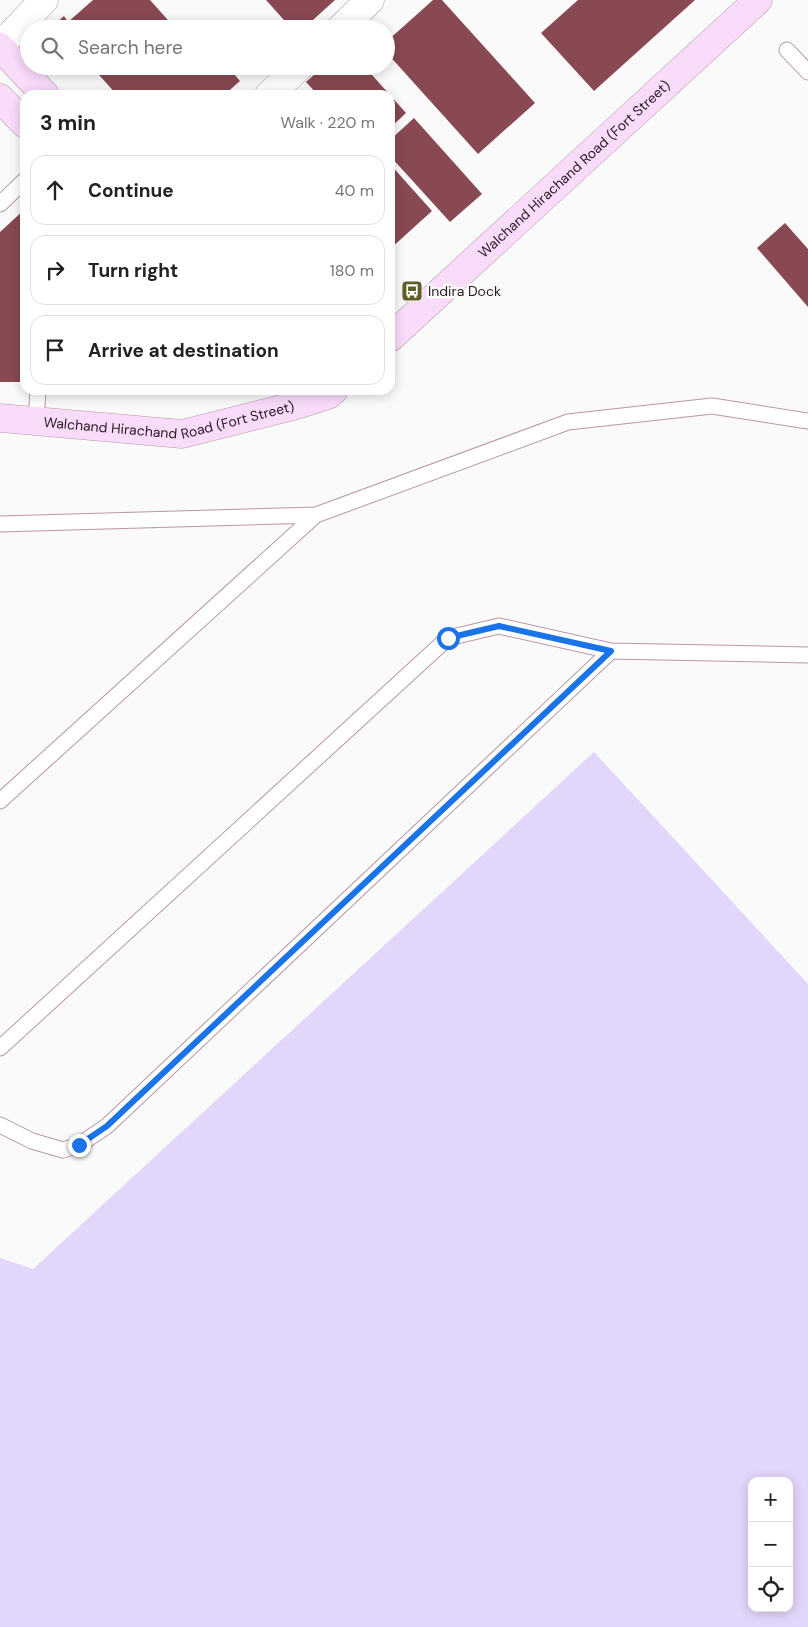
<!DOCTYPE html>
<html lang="en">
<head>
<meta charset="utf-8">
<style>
  :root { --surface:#fff; --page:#f2f2f2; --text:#222; --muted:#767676; --line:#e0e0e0 }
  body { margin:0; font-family:"DM Sans",sans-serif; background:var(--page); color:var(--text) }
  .controls { position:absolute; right:15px; bottom:15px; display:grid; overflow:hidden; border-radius:10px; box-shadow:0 2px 12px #0003 }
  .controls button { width:45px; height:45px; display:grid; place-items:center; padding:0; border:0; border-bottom:1px solid var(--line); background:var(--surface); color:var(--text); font:25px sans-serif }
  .stop { position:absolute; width:15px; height:15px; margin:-11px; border:4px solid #1a73e8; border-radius:50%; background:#fff }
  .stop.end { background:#1a73e8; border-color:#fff; box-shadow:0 1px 5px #0008 }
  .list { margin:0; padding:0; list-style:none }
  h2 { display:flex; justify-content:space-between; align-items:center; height:65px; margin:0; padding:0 20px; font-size:21px }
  h2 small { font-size:16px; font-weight:400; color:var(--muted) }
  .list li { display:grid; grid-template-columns:32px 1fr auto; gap:15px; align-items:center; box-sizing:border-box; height:70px; margin:0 10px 10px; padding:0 10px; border:1px solid var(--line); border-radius:15px }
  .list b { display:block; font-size:19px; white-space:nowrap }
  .list em { font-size:16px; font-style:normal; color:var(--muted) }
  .icon { flex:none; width:28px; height:28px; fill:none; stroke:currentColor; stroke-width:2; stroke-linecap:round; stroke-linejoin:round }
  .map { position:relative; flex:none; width:808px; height:1627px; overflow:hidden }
  .search { position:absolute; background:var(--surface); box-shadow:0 2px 12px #0003; left:20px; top:20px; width:375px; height:55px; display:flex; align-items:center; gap:12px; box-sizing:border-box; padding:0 18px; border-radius:28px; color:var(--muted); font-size:19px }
  .panel { position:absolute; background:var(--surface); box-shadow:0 2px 12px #0003; left:20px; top:90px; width:375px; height:305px; border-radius:15px }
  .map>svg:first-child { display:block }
</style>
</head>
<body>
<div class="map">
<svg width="808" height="1627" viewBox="0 0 808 1627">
  <rect width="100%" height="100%" fill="#fafafa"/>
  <path fill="#e3d6fb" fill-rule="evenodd" d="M594,752l214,232v643h-808v-369l33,11zM752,1481h37v127h-37z"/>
  <path fill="#884952" d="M93,0h57l26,29h-126l14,-13 4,6z
    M266,0h69l-32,29h-11z
    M433,0h9l93,103 -57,51 -92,-102v-10z
    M578,0h117l-101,91 -53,-58z
    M91,66h119l2,3 3,-3h12l13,15 -16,14 -8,-2 -2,2h-97z
    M324,66h40l26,29h-72l-12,-13z
    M390,95l16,18 -16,15z
    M414,118l68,76 -32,28 -60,-66v-16z
    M390,164l42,47 -42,38z
    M25,209v173h-25v-150z
    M785,223l23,26v58l-51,-59z"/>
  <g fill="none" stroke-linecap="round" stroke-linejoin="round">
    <g stroke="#b997a6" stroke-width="17">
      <path id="lane" d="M787,50l21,22
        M0,204l25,-24
        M36,421l2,-31
        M0,524l316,-9 252,-93 144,-16 96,15
        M0,801l316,-286
        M0,1048l448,-410 51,-12 112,25
        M0,1125l32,16 31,9 16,-5 28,-19 504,-475 197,4"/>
    </g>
    <g stroke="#b997a6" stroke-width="29">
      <path id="street" d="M340,29l30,-29
        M0,46l44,-46
        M269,95l31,-29"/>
    </g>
    <g stroke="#b997a6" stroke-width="29">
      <g id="secondary">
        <path d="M0,47l45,48"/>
        <path d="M0,98l25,26"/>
        <path id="s1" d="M390,338l368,-338"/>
        <path id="s2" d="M0,418l182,16 115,-29 31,-10 6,-5"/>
      </g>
    </g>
    <use href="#lane" stroke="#fff" stroke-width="15"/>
    <use href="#street" stroke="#fff" stroke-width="28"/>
    <use href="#secondary" stroke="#f9dbfa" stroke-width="28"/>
  </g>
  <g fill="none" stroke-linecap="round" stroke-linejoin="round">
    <path stroke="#1a73e8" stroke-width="6" d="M79,1145l28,-19 504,-475 -112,-25 -51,12"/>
  </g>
  <defs>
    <g id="bus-square" transform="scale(1.125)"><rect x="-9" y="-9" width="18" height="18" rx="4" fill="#615e2a" stroke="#fafafa"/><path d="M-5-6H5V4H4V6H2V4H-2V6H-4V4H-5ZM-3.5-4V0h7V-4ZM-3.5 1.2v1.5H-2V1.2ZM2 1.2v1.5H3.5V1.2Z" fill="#fff"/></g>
  </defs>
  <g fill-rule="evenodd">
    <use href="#bus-square" x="412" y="291"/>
  </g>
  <g text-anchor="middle" stroke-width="5" stroke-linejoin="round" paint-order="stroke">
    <g font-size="14" fill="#271a20" stroke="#fafafa">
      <text dy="5" stroke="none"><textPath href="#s1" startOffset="250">Walchand Hirachand Road (Fort Street)</textPath></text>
      <text dy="5" stroke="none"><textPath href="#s2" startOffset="171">Walchand Hirachand Road (Fort Street)</textPath></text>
    </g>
    <g font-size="14" fill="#271a20" stroke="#fafafa" text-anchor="start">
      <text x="428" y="296">Indira Dock</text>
    </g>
  </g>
</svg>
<div class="controls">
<button>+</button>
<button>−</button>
<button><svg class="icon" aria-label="locate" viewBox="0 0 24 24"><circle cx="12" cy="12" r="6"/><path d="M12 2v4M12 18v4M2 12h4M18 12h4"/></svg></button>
</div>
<div class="stop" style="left:448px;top:638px"></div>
<div class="stop end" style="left:79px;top:1145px"></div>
<div class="search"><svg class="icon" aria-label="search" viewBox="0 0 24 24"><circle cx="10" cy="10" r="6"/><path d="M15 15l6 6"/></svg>Search here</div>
<section class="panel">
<h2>3 min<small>Walk · 220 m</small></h2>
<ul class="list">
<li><svg class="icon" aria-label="ahead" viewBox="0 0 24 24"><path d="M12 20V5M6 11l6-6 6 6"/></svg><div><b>Continue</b></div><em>40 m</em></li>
<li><svg class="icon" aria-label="right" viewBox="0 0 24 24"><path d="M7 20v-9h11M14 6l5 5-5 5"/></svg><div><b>Turn right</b></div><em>180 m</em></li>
<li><svg class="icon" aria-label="arrive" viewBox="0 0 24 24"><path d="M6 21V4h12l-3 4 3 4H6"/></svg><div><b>Arrive at destination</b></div></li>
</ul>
</section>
</div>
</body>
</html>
